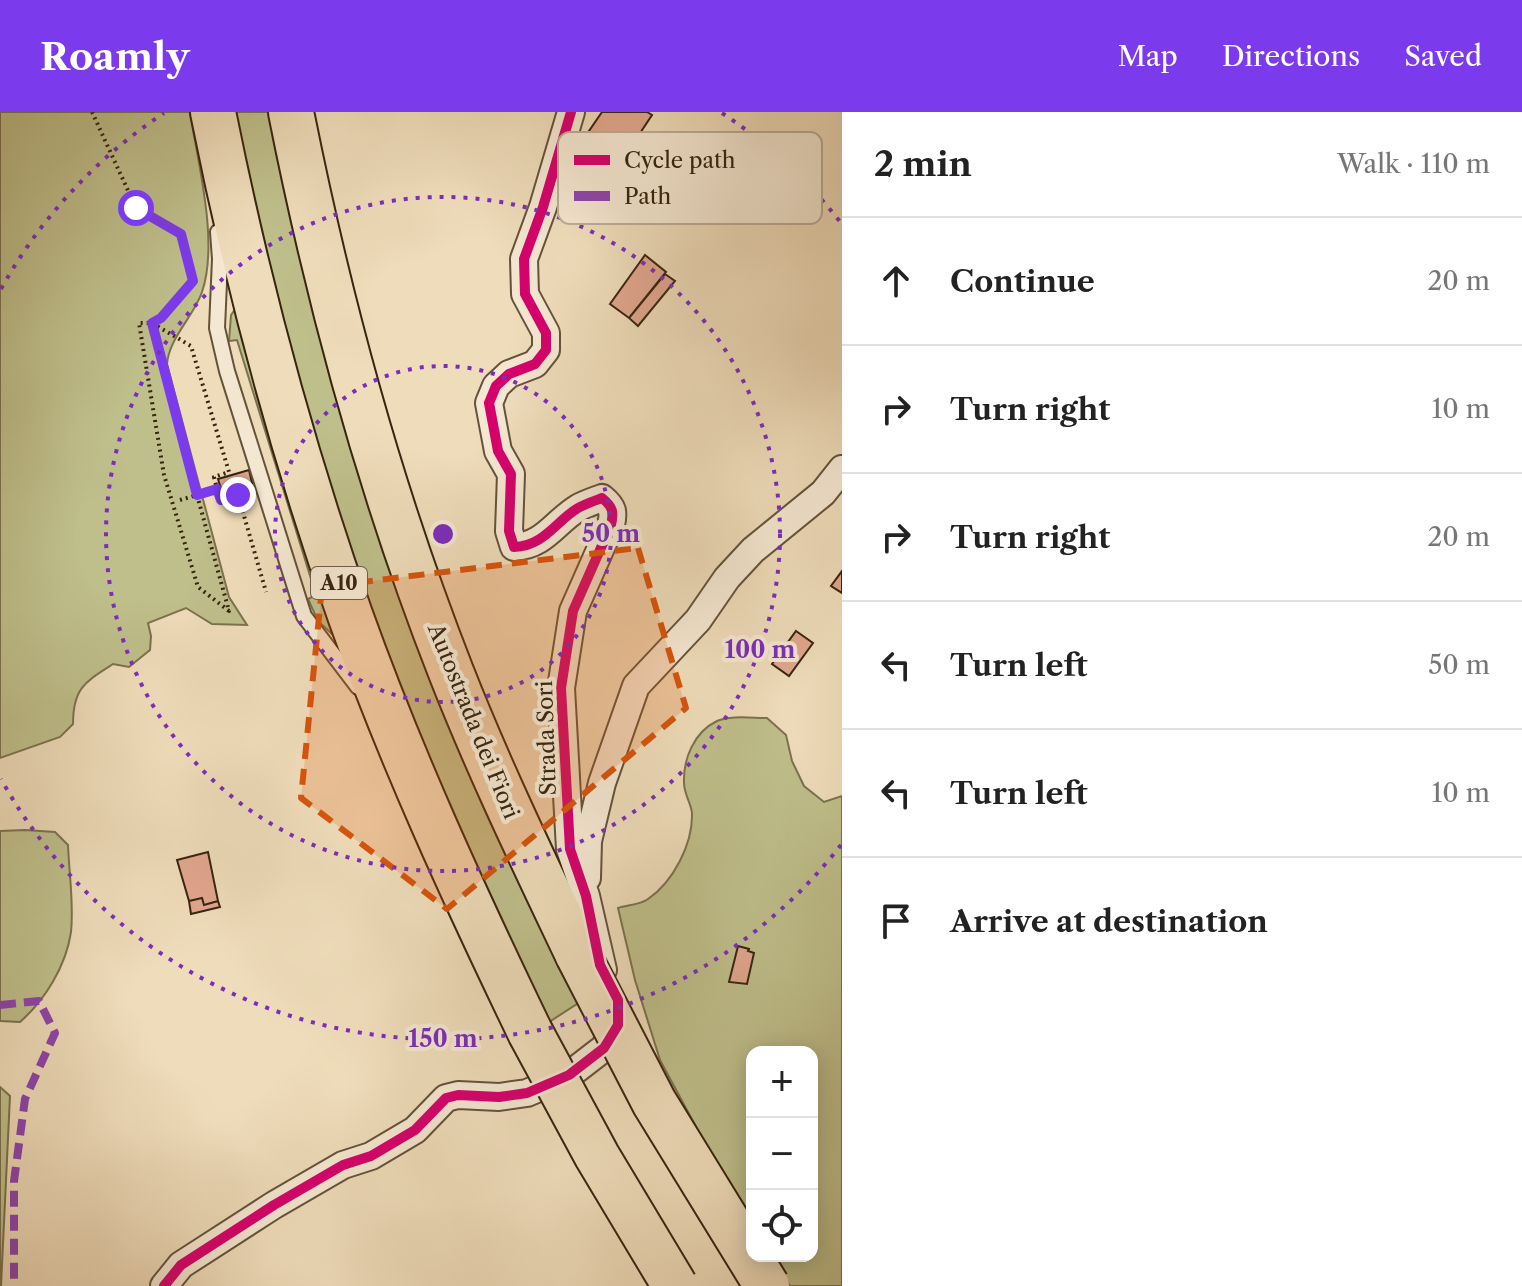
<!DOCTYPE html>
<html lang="en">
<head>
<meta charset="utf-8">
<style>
  :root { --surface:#fff; --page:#f2f2f2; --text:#222; --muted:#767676; --line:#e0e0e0; --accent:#7c3aed }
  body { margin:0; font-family:"Libre Caslon Text",serif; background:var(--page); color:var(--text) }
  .controls { position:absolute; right:24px; bottom:24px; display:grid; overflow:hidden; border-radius:16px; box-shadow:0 4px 20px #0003 }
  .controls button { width:72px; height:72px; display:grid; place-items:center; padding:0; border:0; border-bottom:2px solid var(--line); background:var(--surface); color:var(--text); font:40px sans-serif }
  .stop { position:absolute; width:24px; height:24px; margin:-18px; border:6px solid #7c3aed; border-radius:50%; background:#fff }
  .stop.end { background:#7c3aed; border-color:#fff; box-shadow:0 2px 8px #0008 }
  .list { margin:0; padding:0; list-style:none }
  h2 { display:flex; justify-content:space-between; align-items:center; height:104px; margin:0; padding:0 32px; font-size:34px }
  h2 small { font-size:26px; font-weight:400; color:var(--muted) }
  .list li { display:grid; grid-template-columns:52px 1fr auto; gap:24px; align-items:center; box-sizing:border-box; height:128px; padding:0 32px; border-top:2px solid var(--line) }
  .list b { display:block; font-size:30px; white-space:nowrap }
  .list em { font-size:26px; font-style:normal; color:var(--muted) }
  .icon { flex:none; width:44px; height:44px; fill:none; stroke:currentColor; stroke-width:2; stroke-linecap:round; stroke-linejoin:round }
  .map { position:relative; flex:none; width:842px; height:1174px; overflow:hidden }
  header { display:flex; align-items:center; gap:48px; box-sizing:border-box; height:112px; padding:0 40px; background:var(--accent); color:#fff }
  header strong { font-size:38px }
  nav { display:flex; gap:44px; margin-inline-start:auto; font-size:28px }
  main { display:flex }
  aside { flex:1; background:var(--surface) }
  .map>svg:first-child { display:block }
</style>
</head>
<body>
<header>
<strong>Roamly</strong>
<nav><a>Map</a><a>Directions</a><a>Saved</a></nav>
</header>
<main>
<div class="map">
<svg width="842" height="1174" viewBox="0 0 842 1174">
  <rect width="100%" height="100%" fill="#efdcba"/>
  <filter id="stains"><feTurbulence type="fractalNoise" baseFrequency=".0025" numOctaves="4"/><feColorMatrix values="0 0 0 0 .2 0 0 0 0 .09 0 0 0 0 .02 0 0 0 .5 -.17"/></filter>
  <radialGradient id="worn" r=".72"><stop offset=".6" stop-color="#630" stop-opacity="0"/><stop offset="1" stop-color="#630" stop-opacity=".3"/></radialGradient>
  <path fill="#bfbf8b" stroke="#7b724e" stroke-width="2" d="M0,0h190c8,52 29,130 12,180 -8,24 -33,46 -35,72l62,233 18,28 -35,-1 -26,-16 -38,15 3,13 -1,14 -21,17 -16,-3c-28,18 -40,24 -40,60l-13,13 -60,21z
    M230,0h47l306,888 -40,26 -63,-127 -157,-416z
    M236,196l100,326 -3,1 -15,-14 -10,-22 8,-4 -79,-255 -8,1 2,-26z
    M767,606l19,17 6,26 12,25 20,16 18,-6v490h-52l-19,-30h41v-204h-60v173l-24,-39 -68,-126 -25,-80 -17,-72c9,-3 22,-3 30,-9 25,-17 45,-55 44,-86 -1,-10 -8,-19 -8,-30 -1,-24 10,-51 33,-62 13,-6 35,-3 50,-3z
    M25,718l30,2 13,13c1,28 6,59 3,87 -5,34 -26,68 -51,90l-20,-1v-190z
    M0,975l10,9 -9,190h-1z"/>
  <path fill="#e1a78f" stroke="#372410" stroke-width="2" d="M602,0h45l5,3 -37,56 -20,-12 10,-17 -16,-11z
    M589,19l16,11 -15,29 -19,-12z
    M645,143l21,17 -37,46 -19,-14z
    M665,162l10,7 -37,45 -9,-8z
    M249,358l4,17 -30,9 -5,-17z
    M842,459v22l-11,-7z
    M796,519l17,12 -24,33 -17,-12z
    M208,740l10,49 -14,4 -2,-7 -13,3 -12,-41z
    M202,786l2,7 14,-4 2,6 -29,7 -2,-13z
    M738,834l11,3 -1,2 6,2 -7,31 -18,-2z"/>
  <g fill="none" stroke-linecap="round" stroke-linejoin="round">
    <g stroke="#65523a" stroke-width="18">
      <path id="service" d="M218,120l2,27 -3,69 10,43 77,245 54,71"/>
    </g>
    <g stroke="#65523a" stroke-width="30">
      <path id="minor" d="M571,0l-28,95 -19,52 1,35 21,39v17l-11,14 -26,10 -13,12 -7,17 9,48 13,23 -2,57 5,16c30,-1 41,-25 64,-39 7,-4 16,-7 24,-10 11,9 12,14 9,27l-38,86 -12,77 9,161 16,47 17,74
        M587,766l1,-37 14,-58 34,-97 62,-66 29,-42 26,-28 70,-57 19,-24
        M164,1174l17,-21 93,-60 69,-40 28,-9 44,-26 31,-32 12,-3 41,2 28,-4 42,-18 35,-27 14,-26"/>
    </g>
    <g stroke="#372410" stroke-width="48">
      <path id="motorway" d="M213,0c34,170 79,339 137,503 51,143 114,280 180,417
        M291,0c38,191 89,379 160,560 38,97 83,190 127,283"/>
    </g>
    <path stroke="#372410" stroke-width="4" stroke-dasharray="2 4" stroke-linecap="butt" d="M92,0l44,96 45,26 12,47 -32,37 -9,5 45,172 20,-6 4,11 17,-5 28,97
      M180,388l17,-5 32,116 -31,-24 -34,-112 -25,-152h13l39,23 38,126 -15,5 3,12"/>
    <use href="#service" stroke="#f5e8d2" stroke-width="14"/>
    <use href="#minor" stroke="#f5e8d2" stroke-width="26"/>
    <use href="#motorway" stroke="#efdcba" stroke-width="44"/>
    <g stroke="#372410" stroke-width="48" stroke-linecap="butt">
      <path id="motorway-bridge" d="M578,843l76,147 113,184
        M530,920l67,124 78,130"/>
    </g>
    <use href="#motorway-bridge" stroke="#efdcba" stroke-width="44"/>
    <path stroke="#8e44ad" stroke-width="8" stroke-dasharray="16 8" stroke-linecap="butt" d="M0,893l39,-4 16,32 -30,66 -11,82v105"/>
    <g stroke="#f5e8d2" stroke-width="15">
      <path id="cycleway" d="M164,1174l17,-21 93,-60 69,-40 28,-9 44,-26 31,-32 12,-3 41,2 28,-4 42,-18 35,-27 14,-23v-25l-18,-35 -14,-69 -16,-47 -9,-161 12,-77 38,-86c3,-13 2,-18 -9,-27 -8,3 -17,6 -24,10 -23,14 -34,38 -64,39l-5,-16 2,-57 -13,-23 -9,-48 7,-17 13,-12 26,-10 11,-14v-17l-21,-39 -1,-35 19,-52 28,-95"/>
    </g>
    <use href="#cycleway" stroke="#d6006c" stroke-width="10"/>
  </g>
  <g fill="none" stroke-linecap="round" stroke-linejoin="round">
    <path stroke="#7c3aed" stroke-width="10" d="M136,96l45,26 12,47 -32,37 -9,5 45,172 20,-6 4,11 17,-5"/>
  </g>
  <path fill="#d6540c" fill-opacity="0.2" stroke="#d6540c" stroke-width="6" stroke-dasharray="16 10" stroke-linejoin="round" d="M638,436l48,160 -239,201 -146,-111 21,-211z"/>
  <g fill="none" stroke="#7b2cbf" stroke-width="4" stroke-dasharray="4 8">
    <circle cx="443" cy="422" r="168"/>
    <circle cx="443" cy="422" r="337"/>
    <path d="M841 733A505 505 0 0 1 1 667M1 177A505 505 0 0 1 164 1M722 1A505 505 0 0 1 841 111"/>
  </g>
  <g text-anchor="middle" stroke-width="8" stroke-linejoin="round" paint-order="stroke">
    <rect fill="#f5e8d2" stroke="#705f4a" stroke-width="2" x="311" y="455" width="56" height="32" rx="6"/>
    <g font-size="20" font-weight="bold" fill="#372410">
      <text x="339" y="478">A10</text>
    </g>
    <g font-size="22" fill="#372410" stroke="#f5e8d2">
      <text transform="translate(474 609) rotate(68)" y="8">Autostrada dei Fiori</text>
      <text transform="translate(546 626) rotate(-92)" y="8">Strada Sori</text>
    </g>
  </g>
  <rect x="558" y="20" width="264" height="92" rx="12" fill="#f5e8d2" stroke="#bcad98" stroke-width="2"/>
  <rect x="574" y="43" width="36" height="10" fill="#d6006c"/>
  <rect x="574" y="79" width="36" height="10" fill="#8e44ad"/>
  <g font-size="22" fill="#372410">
    <text x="624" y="56">Cycle path</text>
    <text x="624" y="92">Path</text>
  </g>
  <circle cx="443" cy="422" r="12" fill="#7b2cbf" stroke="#f5e8d2" stroke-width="4"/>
  <g font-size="24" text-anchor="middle" font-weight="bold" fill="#7b2cbf" stroke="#f5e8d2" stroke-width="8" stroke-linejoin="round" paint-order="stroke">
    <text x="611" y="430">50 m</text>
    <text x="760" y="546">100 m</text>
    <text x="443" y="935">150 m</text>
  </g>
  <rect width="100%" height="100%" filter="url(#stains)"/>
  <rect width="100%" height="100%" fill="url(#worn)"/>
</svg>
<div class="controls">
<button>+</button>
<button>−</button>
<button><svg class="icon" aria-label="locate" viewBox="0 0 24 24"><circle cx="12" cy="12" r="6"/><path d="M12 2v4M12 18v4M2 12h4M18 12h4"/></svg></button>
</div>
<div class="stop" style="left:136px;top:96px"></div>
<div class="stop end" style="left:238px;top:383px"></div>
</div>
<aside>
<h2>2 min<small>Walk · 110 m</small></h2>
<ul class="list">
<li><svg class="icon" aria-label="ahead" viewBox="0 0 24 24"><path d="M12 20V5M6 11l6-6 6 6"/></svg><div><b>Continue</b></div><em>20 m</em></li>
<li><svg class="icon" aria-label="right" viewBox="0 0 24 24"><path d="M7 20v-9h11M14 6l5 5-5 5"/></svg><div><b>Turn right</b></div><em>10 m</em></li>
<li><svg class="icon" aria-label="right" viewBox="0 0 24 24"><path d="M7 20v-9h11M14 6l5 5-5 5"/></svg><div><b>Turn right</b></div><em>20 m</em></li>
<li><svg class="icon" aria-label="left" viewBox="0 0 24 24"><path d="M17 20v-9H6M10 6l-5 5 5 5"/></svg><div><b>Turn left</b></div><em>50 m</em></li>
<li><svg class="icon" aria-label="left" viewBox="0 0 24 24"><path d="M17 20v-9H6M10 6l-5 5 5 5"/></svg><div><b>Turn left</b></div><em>10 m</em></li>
<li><svg class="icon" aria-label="arrive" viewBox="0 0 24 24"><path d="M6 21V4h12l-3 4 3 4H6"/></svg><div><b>Arrive at destination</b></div></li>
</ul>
</aside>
</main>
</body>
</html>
